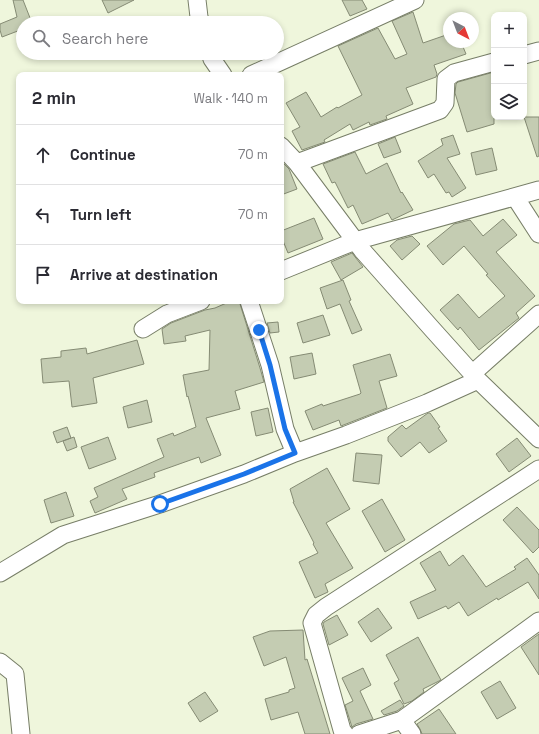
<!DOCTYPE html>
<html lang="en">
<head>
<meta charset="utf-8">
<style>
  :root { --surface:#fff; --page:#f2f2f3; --text:#2b2b33; --muted:#7c7c81; --line:#e1e1e2 }
  body { margin:0; font-family:"Space Grotesk",sans-serif; background:var(--page); color:var(--text) }
  .controls { position:absolute; right:12px; top:12px; display:grid; overflow:hidden; border-radius:8px; box-shadow:0 2px 6px #0003 }
  .controls button { width:36px; height:36px; display:grid; place-items:center; padding:0; border:0; border-bottom:1px solid var(--line); background:var(--surface); color:var(--text); font:20px sans-serif }
  .compass { position:absolute; left:443px; top:12px; width:36px; height:36px; border-radius:50%; background:var(--surface); box-shadow:0 2px 6px #0003; rotate:138deg }
  .stop { position:absolute; width:12px; height:12px; margin:-9px; border:3px solid #1a73e8; border-radius:50%; background:#fff }
  .stop.end { background:#1a73e8; border-color:#fff; box-shadow:0 1px 4px #0008 }
  .list { margin:0; padding:0; list-style:none }
  h2 { display:flex; justify-content:space-between; align-items:center; height:52px; margin:0; padding:0 16px; font-size:17px }
  h2 small { font-size:13px; font-weight:400; color:var(--muted) }
  .list li { display:grid; grid-template-columns:26px 1fr auto; gap:12px; align-items:center; box-sizing:border-box; height:60px; padding:0 16px; border-top:1px solid var(--line) }
  .list b { display:block; font-size:15px; white-space:nowrap }
  .list em { font-size:13px; font-style:normal; color:var(--muted) }
  .icon { flex:none; width:22px; height:22px; fill:none; stroke:currentColor; stroke-width:2; stroke-linecap:round; stroke-linejoin:round }
  .map { position:relative; flex:none; width:539px; height:734px; overflow:hidden }
  .search { position:absolute; background:var(--surface); box-shadow:0 2px 6px #0003; left:16px; top:16px; width:268px; height:44px; display:flex; align-items:center; gap:10px; box-sizing:border-box; padding:0 14px; border-radius:22px; color:var(--muted); font-size:15px }
  .panel { position:absolute; background:var(--surface); box-shadow:0 2px 6px #0003; left:16px; top:72px; width:268px; height:232px; border-radius:8px }
  .map>svg:first-child { display:block }
</style>
</head>
<body>
<div class="map">
<svg width="539" height="734" viewBox="0 0 539 734">
  <rect width="100%" height="100%" fill="#eff6dc"/>
  <path fill="#c4ccb2" stroke="#858b74" d="M13,0h10l9,23h-9v6l-21,8 -2,-7v-6l17,-7z
    M102,0h32l-26,13z
    M342,0h20l5,9 -17,7z
    M413,12l10,31 26,-9v8h12l5,12 -32,11 3,9 -1,3 -30,11 7,16 -27,12 1,3 -17,6 -1,-3 -16,8 -3,-6 -26,16 1,2 -23,8 -10,-19 8,-4 -14,-24 20,-11 15,25 16,-10 1,1 24,-13 -24,-49 40,-18 17,31 12,-5 -15,-33z
    M494,72v52l-27,8 -12,-39 1,-9 2,-2z
    M524,117h15v39l-2,1z
    M453,135l7,19 -13,4 19,30 -14,9 -3,-5 -3,1 -12,-19 -6,4 -10,-17 25,-16 -2,-6z
    M395,137l6,15 -17,6 -6,-14z
    M492,148l5,22 -21,5 -5,-22z
    M355,152l11,22 21,-11 14,30 1,-1 11,18 -21,10 -4,-7 -26,11 -9,-19 -5,3 -13,-26 -3,1 -9,-19z
    M281,161l8,8 8,20 -16,6z
    M314,218l9,21 -35,14 -7,-17v-5z
    M503,219l14,16 -21,17 39,44 -19,17 3,5 -40,32 -19,-23 -2,3 -18,-20 18,-16 21,24 26,-22 -19,-21 2,-1 -24,-28 -21,19 -16,-19 27,-22 16,-4 13,16z
    M412,236l8,8 -18,16 -12,-14 7,-6z
    M352,253l11,14 -22,13 -10,-18z
    M343,280l8,20 -2,1 13,29 -10,4 -12,-30 -13,5 -7,-21z
    M231,301h8l1,3 20,64 4,14 -29,9 5,18 -34,9 15,37 -20,8 -2,-6 -45,16 1,4 -33,12 5,10 -32,14 -5,-12 8,-4 -4,-9 70,-31 -7,-18 16,-6 1,3 22,-9 -8,-31 -1,1 -4,-22 26,-5 1,-40 -25,6 1,5 -22,3 -2,-15 9,-6 34,-13 10,-2z
    M323,315l7,20 -27,8 -6,-20z
    M278,322l1,10 -9,1 -3,-10z
    M137,340l7,24 -51,14 4,25 -25,4 -3,-26 -26,2 -2,-24 20,-2v-6l25,-3 1,6z
    M312,353l4,21 -22,5 -4,-22z
    M390,354l7,22 -18,5 8,27 -46,18 -2,-6 -26,10 -8,-19 17,-7 1,2 37,-12 1,-1 -8,-28z
    M147,400l5,22 -24,6 -5,-21z
    M268,408l5,24 -17,4 -5,-24z
    M428,413h2l10,14 -2,1 9,13 -18,12 -9,-11 -19,15 -13,-16v-4l14,-12 4,4z
    M67,427l4,11 -14,5 -4,-11z
    M74,437l3,10 -10,4 -4,-10z
    M108,437l8,22 -27,10 -8,-22z
    M517,438l14,18 -22,16 -13,-18z
    M356,453l26,2 -3,29 -26,-3z
    M327,468l23,41 -24,14 27,45 -28,16 3,8 -13,6 -16,-36 19,-9 -5,-9 1,-1 -21,-41h1l-4,-13z
    M66,492l8,24 -23,7 -7,-23z
    M382,499l23,41 -20,12 -23,-41z
    M517,507l22,23v17l-6,6 -30,-33z
    M440,551l9,15 14,-11 23,32 30,-18 -2,-2 13,-9 12,17v24l-11,-17 -30,18 -1,-2 -29,18 -9,-14 -11,7 -2,-3 -28,13 -8,-17 26,-12 -16,-27z
    M378,608l14,20 -21,14 -13,-20z
    M337,615l11,20 -19,10 -6,-21 1,-2z
    M303,630l2,30 2,-1 23,75h-25l-7,-22 -27,8 -6,-21 24,-7v-2l6,-2 -9,-31 -22,9 -11,-29 17,-6z
    M539,634v41l-18,-28z
    M418,637l23,43 -18,9 1,3 -12,9 -8,3 -10,-21 5,-3 -13,-25z
    M363,668l8,17 -11,6 13,28 -17,5 -4,3 -7,-22 8,-4 -11,-23z
    M500,681l16,27 -19,11 -16,-27z
    M205,692l13,19 -18,11 -12,-19z
    M400,700l4,6 -7,5 -13,4 -3,-4z
    M439,709l17,25h-34l-2,-5 -3,-5z"/>
  <g fill="none" stroke-linecap="round" stroke-linejoin="round">
    <g stroke="#777e67" stroke-width="19">
      <path id="minor" d="M197,0l2,17 2,6
        M210,53l2,6 11,16
        M524,55l15,-4
        M251,75l164,-75
        M281,146l16,17 65,87 71,80 45,50 61,59
        M297,163l143,-53 5,-7 1,-24 8,-6 40,-11
        M515,197l24,37
        M281,271l74,-30 184,-51
        M249,301l21,64 15,64 10,24
        M143,329l24,-15 34,-13
        M473,373l66,-59
        M0,573l63,-38 97,-31 84,-30 51,-21 51,-18 81,-32 51,-23
        M0,662l15,12 6,60
        M402,720l10,14
        M345,734l-3,-4 -30,-107 4,-8 10,-8 213,-138
        M359,734l43,-14 137,-99"/>
    </g>
    <use href="#minor" stroke="#fff" stroke-width="17"/>
  </g>
  <g fill="none" stroke-linecap="round" stroke-linejoin="round">
    <path stroke="#1a73e8" stroke-width="5" d="M160,504l84,-30 51,-21 -10,-24 -15,-64 -11,-35"/>
  </g>
</svg>
<div class="controls">
<button>+</button>
<button>−</button>
<button><svg class="icon" aria-label="layers" viewBox="0 0 24 24"><path d="M12 4l9 5-9 5-9-5zM3 14l9 5 9-5"/></svg></button>
</div>
<svg class="compass" viewBox="-18 -18 36 36"><path d="M0-13l5 13h-10z" fill="#e53935"/><path d="M0 13l5-13h-10z" fill="#7c7c81"/></svg>
<div class="stop" style="left:160px;top:504px"></div>
<div class="stop end" style="left:259px;top:330px"></div>
<div class="search"><svg class="icon" aria-label="search" viewBox="0 0 24 24"><circle cx="10" cy="10" r="6"/><path d="M15 15l6 6"/></svg>Search here</div>
<section class="panel">
<h2>2 min<small>Walk · 140 m</small></h2>
<ul class="list">
<li><svg class="icon" aria-label="ahead" viewBox="0 0 24 24"><path d="M12 20V5M6 11l6-6 6 6"/></svg><div><b>Continue</b></div><em>70 m</em></li>
<li><svg class="icon" aria-label="left" viewBox="0 0 24 24"><path d="M17 20v-9H6M10 6l-5 5 5 5"/></svg><div><b>Turn left</b></div><em>70 m</em></li>
<li><svg class="icon" aria-label="arrive" viewBox="0 0 24 24"><path d="M6 21V4h12l-3 4 3 4H6"/></svg><div><b>Arrive at destination</b></div></li>
</ul>
</section>
</div>
</body>
</html>
